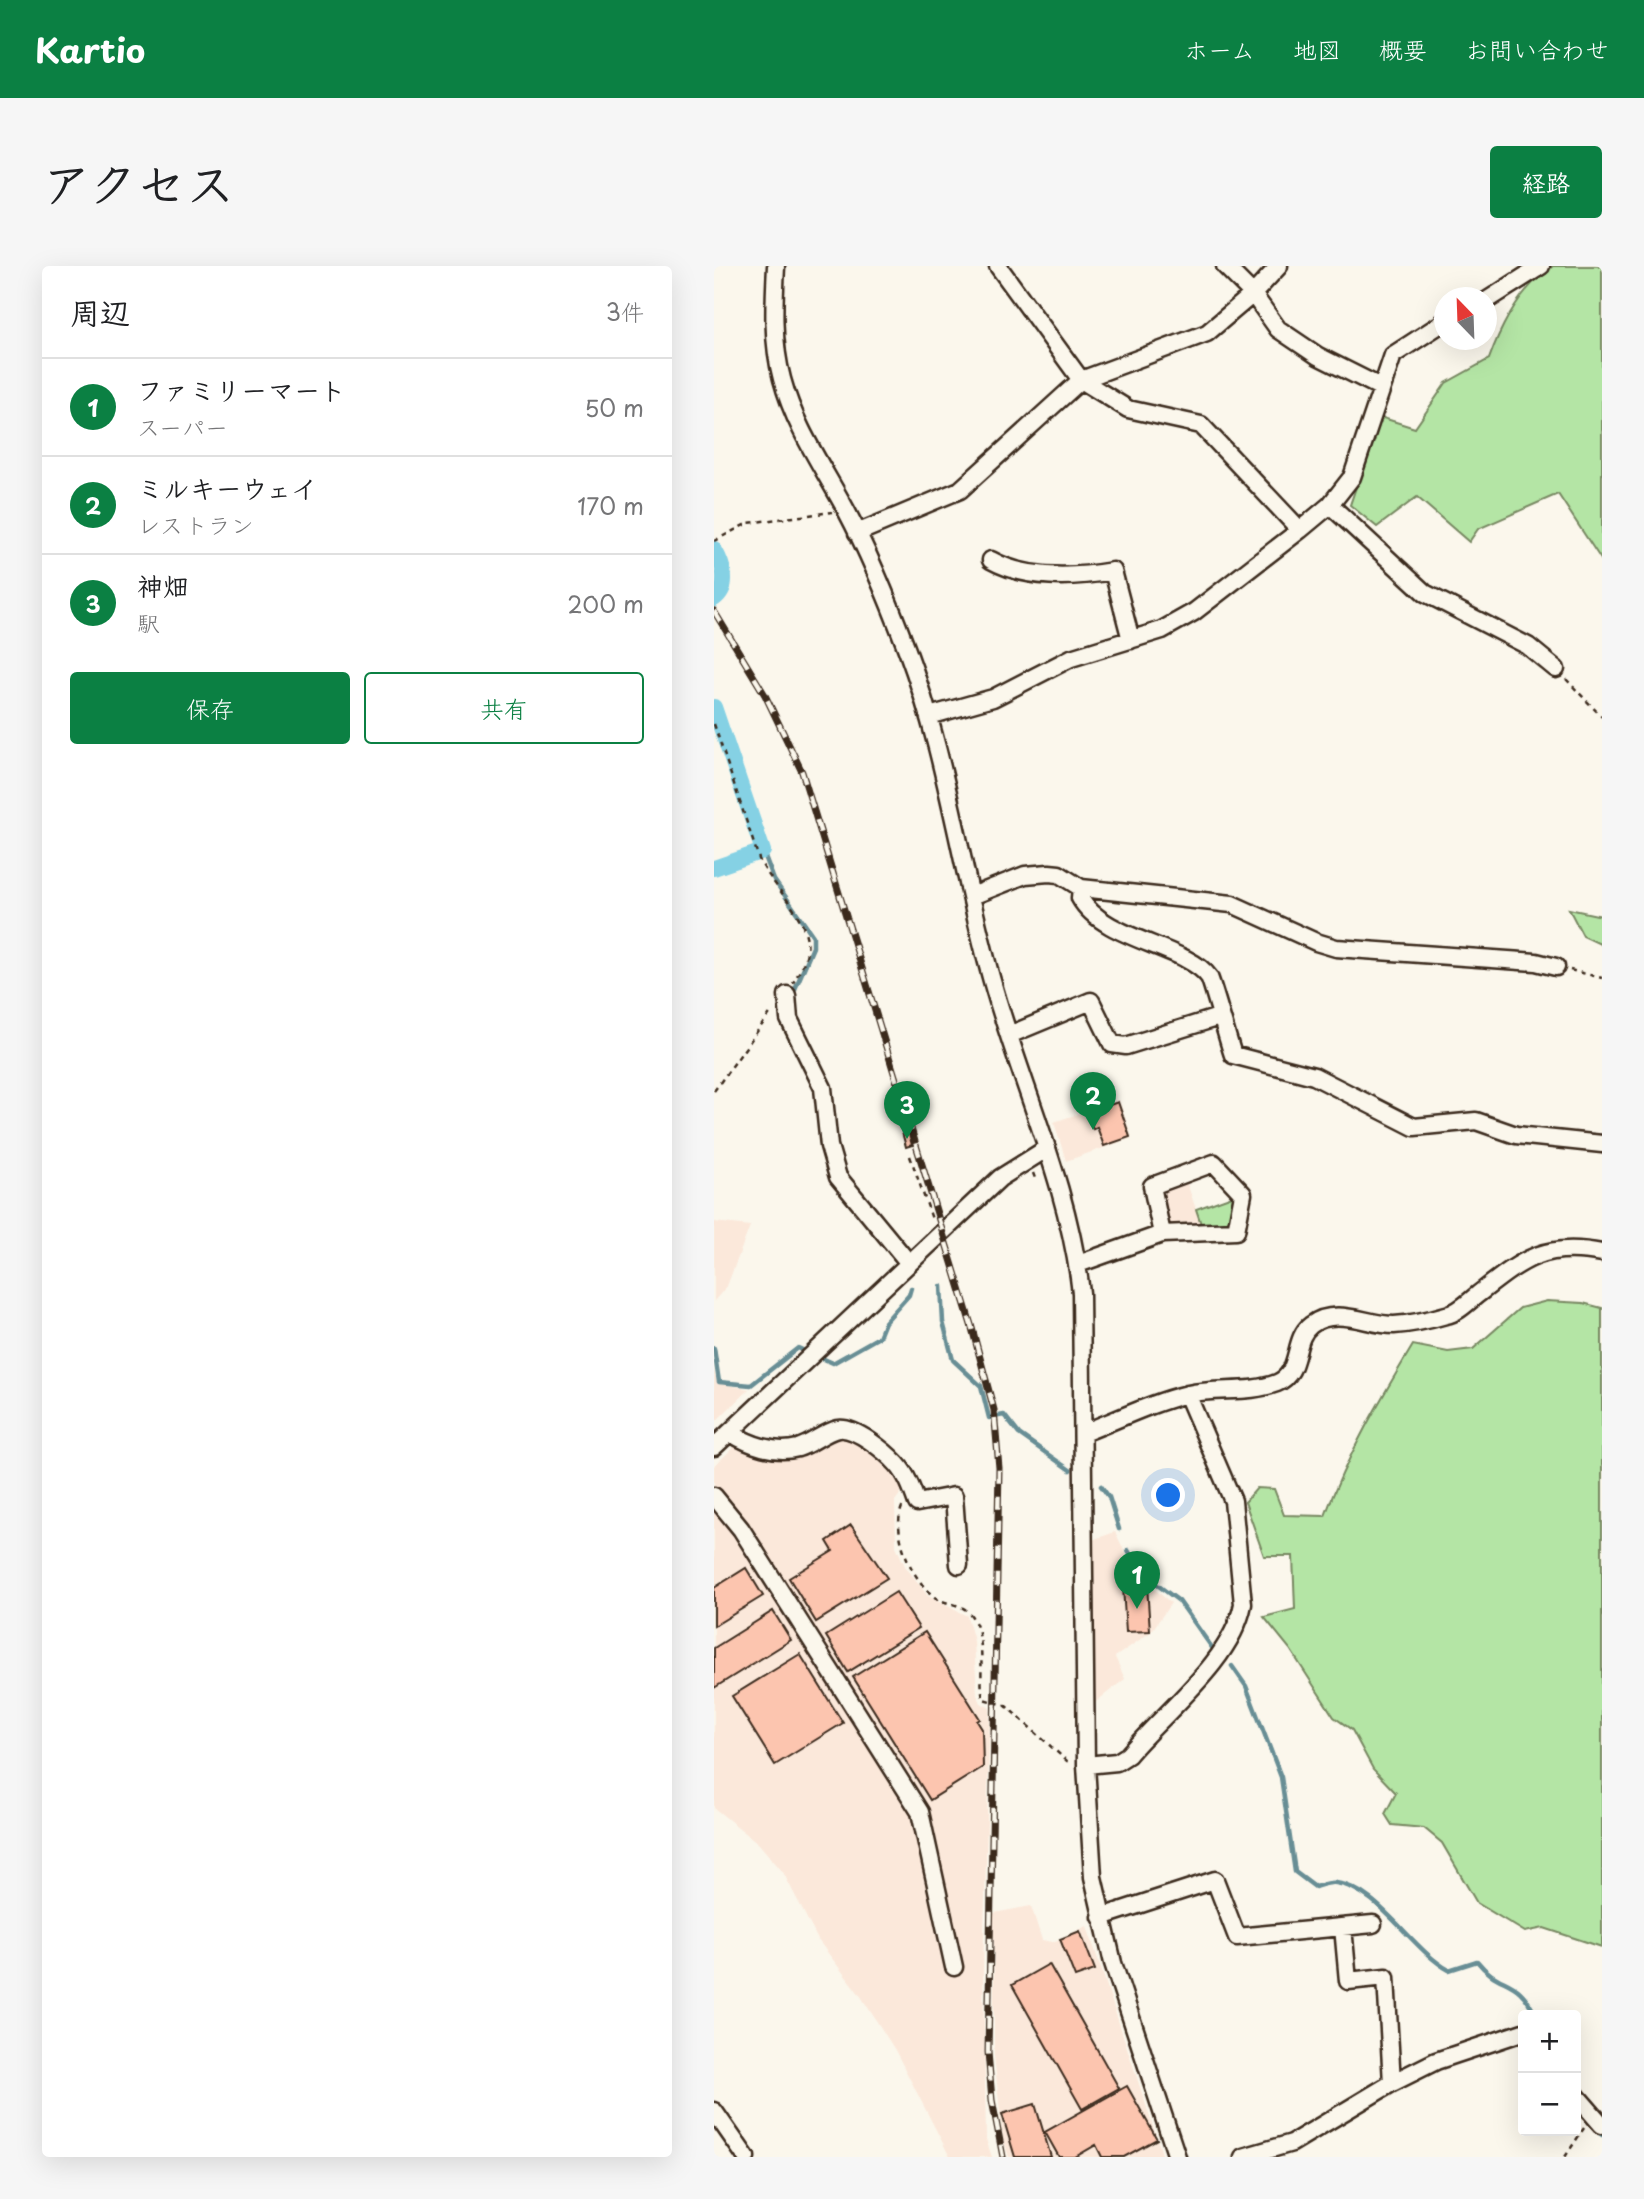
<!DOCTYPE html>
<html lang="ja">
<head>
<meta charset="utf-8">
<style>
  :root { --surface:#fff; --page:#f6f6f6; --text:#202124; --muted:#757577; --line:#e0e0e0; --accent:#0b8043 }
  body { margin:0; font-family:"Playpen Sans","Klee One",sans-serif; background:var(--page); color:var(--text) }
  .controls { position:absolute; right:21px; bottom:21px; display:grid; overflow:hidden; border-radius:7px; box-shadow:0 7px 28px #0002 }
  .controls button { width:63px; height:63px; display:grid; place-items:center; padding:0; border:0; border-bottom:2px solid var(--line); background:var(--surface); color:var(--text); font:35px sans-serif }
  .compass { position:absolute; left:720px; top:21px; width:63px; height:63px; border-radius:50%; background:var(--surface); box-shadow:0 7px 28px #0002; rotate:337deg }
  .you { position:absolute; left:455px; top:1230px; width:24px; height:24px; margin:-18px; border:5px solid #fff; border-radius:50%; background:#1a73e8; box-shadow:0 0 0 10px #1a73e833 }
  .badge { display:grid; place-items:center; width:46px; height:46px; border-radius:50%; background:var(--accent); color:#fff; font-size:23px; font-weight:700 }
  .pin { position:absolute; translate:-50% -58px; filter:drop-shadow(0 2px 4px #0008) }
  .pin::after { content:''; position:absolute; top:37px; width:24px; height:21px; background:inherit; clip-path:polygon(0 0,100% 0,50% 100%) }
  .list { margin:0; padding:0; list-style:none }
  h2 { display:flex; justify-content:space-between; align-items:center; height:91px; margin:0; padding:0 28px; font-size:30px }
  h2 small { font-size:23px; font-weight:400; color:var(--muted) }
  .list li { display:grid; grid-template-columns:46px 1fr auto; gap:21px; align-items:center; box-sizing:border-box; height:98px; padding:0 28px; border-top:2px solid var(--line) }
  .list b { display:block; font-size:26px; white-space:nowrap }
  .list p { margin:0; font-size:23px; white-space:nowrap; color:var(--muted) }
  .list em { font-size:23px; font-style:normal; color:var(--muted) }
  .actions { display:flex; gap:14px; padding:21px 28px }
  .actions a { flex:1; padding:16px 0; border:2px solid var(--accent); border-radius:7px; text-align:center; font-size:24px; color:var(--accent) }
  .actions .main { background:var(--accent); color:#fff }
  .map { position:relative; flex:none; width:888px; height:1891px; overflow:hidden; border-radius:7px }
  header { display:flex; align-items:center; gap:42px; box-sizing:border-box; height:98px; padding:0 35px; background:var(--accent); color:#fff }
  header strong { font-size:33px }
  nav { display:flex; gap:38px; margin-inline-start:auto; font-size:24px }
  .intro { display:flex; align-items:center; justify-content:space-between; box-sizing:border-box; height:168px; padding:0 42px }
  h1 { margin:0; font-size:49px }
  .button { padding:18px 32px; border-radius:7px; background:var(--accent); color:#fff; font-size:24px; font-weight:700 }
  main { display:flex; gap:42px; padding:0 42px }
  aside { flex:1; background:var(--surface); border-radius:7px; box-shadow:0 7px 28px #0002 }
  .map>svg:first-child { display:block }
</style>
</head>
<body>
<header>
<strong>Kartio</strong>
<nav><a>ホーム</a><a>地図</a><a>概要</a><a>お問い合わせ</a></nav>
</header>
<div class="intro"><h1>アクセス</h1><a class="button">経路</a></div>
<main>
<aside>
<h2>周辺<small>3件</small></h2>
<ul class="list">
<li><span class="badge">1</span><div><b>ファミリーマート</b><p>スーパー</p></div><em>50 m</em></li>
<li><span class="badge">2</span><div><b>ミルキーウェイ</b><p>レストラン</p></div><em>170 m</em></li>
<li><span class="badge">3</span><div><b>神畑</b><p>駅</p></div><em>200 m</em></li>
</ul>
<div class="actions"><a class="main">保存</a><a>共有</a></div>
</aside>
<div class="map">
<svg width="888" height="1891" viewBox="0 0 888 1891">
  <rect width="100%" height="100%" fill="#fbf7ec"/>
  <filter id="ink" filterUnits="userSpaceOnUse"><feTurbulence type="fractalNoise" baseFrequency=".0143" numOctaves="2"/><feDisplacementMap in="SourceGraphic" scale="14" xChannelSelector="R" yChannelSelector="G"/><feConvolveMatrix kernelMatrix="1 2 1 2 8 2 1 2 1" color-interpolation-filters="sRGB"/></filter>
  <g filter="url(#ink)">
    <path fill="#fbe8da" d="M405,834l13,38 -66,23 -12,-39z
      M472,914l16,47h-31l-10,-29 4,-9z
      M0,956l36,4 -23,60 -13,15z
      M0,1106l4,11 31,6 -35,34z
      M130,1170l25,11 26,25 8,18 -8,11 1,45 9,20 23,30 39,20 7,25 3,54 4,8 9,5 -7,263 3,168 6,18h-42l-55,-107 -35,-55 -42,-55 -35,-68 -25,-29 -44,-35v-342l22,-21 21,5z
      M401,1266l21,42 35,29 -20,29 -36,25 10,22 -32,25 -4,-163z
      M317,1640l11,34 11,2 34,-16 76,231h-154l-6,-18 -9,-84v-142z"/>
    <path fill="#b4e5a5" stroke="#788862" stroke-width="2" d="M839,0h49v295l-44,-67 -80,35 -9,13 -52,-45 -40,30 -27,-22 30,-88 35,11 31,-45 43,-24c13,-36 32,-72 64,-93z
      M855,643l33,7v29l-19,-9z
      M521,929l-1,26 -8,6h-24l-6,-18z
      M833,1035l36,2 19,5v639l-58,-19 -19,4 -48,-29 -35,-60 -18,-15 -32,-3 -7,-11 11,-21 -23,-24 -21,-39 -18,-13 -44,-68 -26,-32 31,-8 -2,-53h-29l-19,-54 12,-14 17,1 10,26 41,1c22,-61 55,-116 88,-171l35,7 25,-3 47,-41z"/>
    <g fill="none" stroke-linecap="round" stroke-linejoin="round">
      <path stroke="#678e95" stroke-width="4.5" d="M49,585l11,29 39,56v11l-21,49
        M227,1020l2,36 10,38 28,26 8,32 15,-3 15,19 51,36
        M0,1082l5,34 32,3 47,-37 9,4
        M101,1089l18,8 46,-26 6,-15 24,-27 2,-7
        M387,1220l8,11 10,32
        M414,1284l12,22 39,29 34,48
        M518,1400l14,20 35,91 14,95 20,15c7,-2 14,-5 21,-4 42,5 76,67 113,87l28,-9c23,29 41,14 58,54
        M862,1815l7,13
        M885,1867l3,2"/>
      <path stroke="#85d1e4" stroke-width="16" d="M0,283c9,15 17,38 0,50
        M0,441l49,144 -49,17"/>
    </g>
    <path fill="#fcc5af" stroke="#3b2a1e" stroke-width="2" d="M404,836l12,35 -26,9 -7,-19 -4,2 -6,-16z
      M194,865l4,14 -6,2 -4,-15z
      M137,1259l36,53 -71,44 -27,-44 44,-27 -6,-10z
      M32,1302l17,28 -49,30v-38z
      M433,1319l3,46 -24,1 -3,-45z
      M182,1326l23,36 -71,44 -22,-36z
      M59,1345l18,29 -77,48v-40z
      M211,1366l55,87 -3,2 5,8 1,38 -53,33 -77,-123z
      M86,1388l43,69 -68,42 -43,-69z
      M366,1665l15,39 -20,7 -15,-38z
      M335,1698l70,124 -37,21 -70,-124z
      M413,1820l30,53 -33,18h-22l-6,-12 -21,12h-16l-14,-25z
      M321,1838l16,53h-36l-13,-43z"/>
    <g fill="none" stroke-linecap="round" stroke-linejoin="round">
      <g stroke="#3b2a1e" stroke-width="21">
        <path id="minor" d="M62,0c-2,38 -4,76 6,113 13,49 41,88 64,131 24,45 43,92 61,140 40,107 54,221 85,331 29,104 77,204 89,312l5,472 7,112 20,86 64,194
          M284,0l83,114 47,29 73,16 99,105
          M511,0l28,28 25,35 40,27 62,31
          M772,35l55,-35
          M616,239l95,88 103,53 28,23
          M143,267l103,-43 121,-110 126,-47 46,-39 26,-28
          M277,294c36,20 81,18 122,11l18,69
          M215,450l64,-18 78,-40 91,-28 32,-18 106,-82 30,-25 22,-28 41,-122 51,-33
          M367,622l-1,10c23,42 107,48 129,79 3,5 20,67 24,78l81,21 100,51 62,-6 40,14 86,9
          M258,630l53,-21 24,-2 10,1 22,14 151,16 84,38 20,6 200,14 20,5
          M73,729l2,24 34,69 6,58 9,31 70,85
          M295,769l82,-34 21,43 14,2 93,-29
          M364,998l84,-30 74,-3 7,-37 -29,-31 -62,23 10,48
          M17,1167c19,12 44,21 67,15 14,-4 26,-16 40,-19 17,-3 48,23 59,35 10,11 15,25 20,39l37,-7 5,69
          M369,1167c34,-13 70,-31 105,-39 30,-7 60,0 89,-11 25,-10 15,-44 34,-58 24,-19 57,0 83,0 18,-1 35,-5 52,-10 12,-2 22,-13 31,-20 44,-34 66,-54 125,-42
          M0,1181l286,-269 46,-29
          M0,1230l27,33 179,283 34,155
          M372,1499l31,-3 11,-7c37,-44 104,-94 115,-151l-10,-103 -46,-107
          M387,1651l114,-37 22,57 136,-13
          M629,1661l5,54 38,-4 6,106
          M862,1829l26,30
          M0,1845l32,46
          M529,1891l49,-14 100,-60 44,-22 87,-29"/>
      </g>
      <path stroke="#3b2a1e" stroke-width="2.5" stroke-dasharray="5 5" stroke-linecap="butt" d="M0,275l34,-18 84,-11
        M852,413l36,38
        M0,458l45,135c13,28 53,60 48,93 -2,11 -9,22 -14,31
        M856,704l32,8
        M0,825l58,-80
        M196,890l23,66
        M319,907l3,8
        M188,1241c-11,27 11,75 34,91 11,7 26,5 34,16 18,24 8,58 13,85l22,6 62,56 5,1
        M851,1891l19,-29"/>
      <use href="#minor" stroke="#fbf7ec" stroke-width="16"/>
      <g stroke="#3b2a1e" stroke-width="7">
        <path id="rail" d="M0,345l51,84 37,77 170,556 22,82 5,58 -11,584 4,48 11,57"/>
      </g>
      <use href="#rail" stroke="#fbf7ec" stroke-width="4.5" stroke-dasharray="13" stroke-linecap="butt"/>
    </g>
  </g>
</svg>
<div class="controls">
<button>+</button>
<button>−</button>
</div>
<svg class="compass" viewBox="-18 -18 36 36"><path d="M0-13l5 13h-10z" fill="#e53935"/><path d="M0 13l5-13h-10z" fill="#757577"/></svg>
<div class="you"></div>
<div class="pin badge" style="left:423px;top:1343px">1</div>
<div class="pin badge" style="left:379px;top:864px">2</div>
<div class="pin badge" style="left:193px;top:873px">3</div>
</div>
</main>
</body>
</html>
